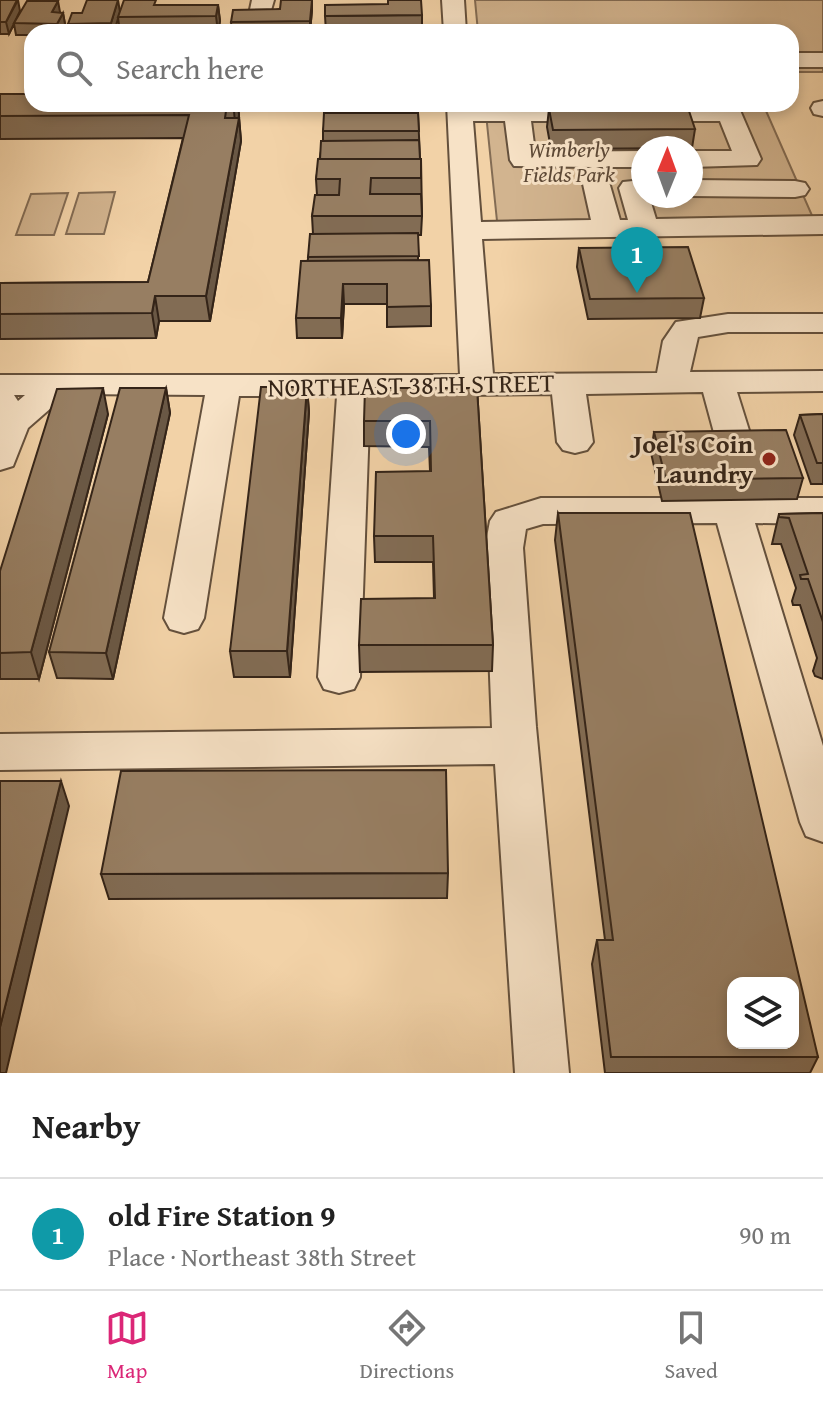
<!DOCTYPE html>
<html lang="en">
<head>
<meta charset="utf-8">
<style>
  :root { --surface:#fff; --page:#f6f6f6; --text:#222; --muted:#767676; --line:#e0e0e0; --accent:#db2777 }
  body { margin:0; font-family:"Gentium Book Plus",serif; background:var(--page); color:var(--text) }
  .controls { position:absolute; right:24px; bottom:24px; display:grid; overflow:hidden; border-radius:16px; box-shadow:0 4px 12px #0003 }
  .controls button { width:72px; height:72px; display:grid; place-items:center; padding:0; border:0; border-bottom:2px solid var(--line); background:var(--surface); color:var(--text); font:40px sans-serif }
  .compass { position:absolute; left:631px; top:136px; width:72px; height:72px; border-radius:50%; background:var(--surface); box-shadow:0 4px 12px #0003; rotate:1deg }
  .you { position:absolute; left:406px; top:434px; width:28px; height:28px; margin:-20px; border:6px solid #fff; border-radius:50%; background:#1a73e8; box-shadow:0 0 0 12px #1a73e833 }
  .badge { display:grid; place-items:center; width:52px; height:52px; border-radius:50%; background:var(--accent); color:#fff; font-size:26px; font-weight:700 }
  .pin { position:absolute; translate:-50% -66px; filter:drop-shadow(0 2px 4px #0008) }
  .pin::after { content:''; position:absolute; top:42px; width:28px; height:24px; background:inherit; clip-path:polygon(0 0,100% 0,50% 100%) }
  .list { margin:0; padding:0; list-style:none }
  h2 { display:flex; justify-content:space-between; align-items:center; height:104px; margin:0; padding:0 32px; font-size:34px }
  h2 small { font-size:26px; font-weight:400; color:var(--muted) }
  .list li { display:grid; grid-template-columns:52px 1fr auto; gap:24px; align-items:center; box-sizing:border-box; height:112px; padding:0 32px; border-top:2px solid var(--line) }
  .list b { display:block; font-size:30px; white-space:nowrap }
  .list p { margin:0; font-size:26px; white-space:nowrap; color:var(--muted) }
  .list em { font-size:26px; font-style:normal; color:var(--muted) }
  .icon { flex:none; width:44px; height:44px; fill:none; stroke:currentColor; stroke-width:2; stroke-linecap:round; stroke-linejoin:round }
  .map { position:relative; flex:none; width:823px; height:1073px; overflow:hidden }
  .search { position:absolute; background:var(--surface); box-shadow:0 4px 12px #0003; left:24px; right:24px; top:24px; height:88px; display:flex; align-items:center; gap:20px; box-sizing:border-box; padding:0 28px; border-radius:24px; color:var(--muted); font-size:30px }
  .sheet { height:216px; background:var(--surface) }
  nav { display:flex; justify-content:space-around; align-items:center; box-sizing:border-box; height:112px; border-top:2px solid var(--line); background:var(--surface); font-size:22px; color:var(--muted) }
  nav a { display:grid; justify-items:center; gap:4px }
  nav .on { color:var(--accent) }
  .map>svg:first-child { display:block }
</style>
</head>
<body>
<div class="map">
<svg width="823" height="1073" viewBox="0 0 823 1073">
  <rect width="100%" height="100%" fill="#f2d2a7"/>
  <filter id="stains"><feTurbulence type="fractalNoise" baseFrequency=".0025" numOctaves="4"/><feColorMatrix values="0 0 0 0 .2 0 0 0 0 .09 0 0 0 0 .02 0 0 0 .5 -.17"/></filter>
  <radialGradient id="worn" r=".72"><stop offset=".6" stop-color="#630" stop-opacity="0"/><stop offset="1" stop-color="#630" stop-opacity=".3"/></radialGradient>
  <path fill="#d2b48f" stroke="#836c54" stroke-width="2" fill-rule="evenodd" d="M475,0h348v72h-32v-40h-313z
    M485,104h278l51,116 -317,1zM643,148h48v48h-48z
    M115,192l-11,42h-38l13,-41z
    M68,193l-14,42h-38l15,-41z"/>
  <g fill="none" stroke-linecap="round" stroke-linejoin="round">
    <g stroke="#64503c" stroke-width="4">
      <path id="minor" d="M252,0h22l-7,24 -8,2 -11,-7z
        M442,0h22l2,32h-22z
        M791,53h32v14h-32z
        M823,101v15l-9,-2 -3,-6 3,-5z
        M447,104l292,4 22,51 -4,6 -66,2v-16h41l-12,-30h-189l4,31 108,-1v16h-47l8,2 3,6 13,45h8l-9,-32 4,-6 20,-2v16h6l7,23 167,-3v18l-341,5 11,135 164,-1 6,-32 13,-19 52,-8h95v18h-95l-30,5 -8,35 133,-1v20l-86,1 15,48 -6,8 -12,3 -12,-3 -6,-8 -13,-48 -117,2 7,48 -6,8 -12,3 -12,-3 -6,-8 -5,-48 -182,2 -10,281 -6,12 -15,4 -15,-4 -6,-12 19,-281h-98l-35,222 -6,11 -14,4 -14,-4 -6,-11 41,-223 -138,-1 -39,34 -15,38 -13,4v-95h460zM473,121h32l5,39 4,6 78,1 -8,2 -3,6 10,45 -110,2zM14,395h11l-7,6z
        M691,180l104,1 10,2 4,6 -4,6 -10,2 -104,-1z
        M541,498h282v26l-68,-1 68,223v96l-17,-6 -6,-14 -83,-299 -174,1 -17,5 -3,19 13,179 33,346h-54l-20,-309 -495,6v-36l492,-6 -7,-180 5,-27 6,-9z"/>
    </g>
    <use href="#minor" fill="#f7e2c6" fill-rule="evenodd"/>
  </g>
  <path fill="#826c54" stroke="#342418" stroke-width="2" d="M0,0l20,11 43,2 2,11 -4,8h-29v3h-16l-2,-11 -5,10h-9z
    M312,0v10l-2,22h-78l-1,-10z
    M159,5h59l2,16 -2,11h-98l-2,-14 -4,14h-44l-2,-8z
    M422,15v17h-96l-1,-16z
    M0,94l238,10 3,37 -31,180h-51l-3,17 -156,1v-56l148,-1 35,-144 -183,1z
    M326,104h44v9h48l2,46h1l1,57 -1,19h-3v26l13,45v20l-44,1v-23h-43l-2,34h-45l-1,-20 17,-84 -1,-18 5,-21 -1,-16 7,-39v-9l4,-18z
    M549,109l146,20 -3,19 -141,1 -4,-22z
    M579,248l125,50 -4,20 -112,1 -11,-52z
    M307,387l2,25 -19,265h-56l-4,-26z
    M166,388l4,25 -57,266 -56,-1 -8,-26z
    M477,388l16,257 -1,26 -132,1 -1,-27 75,-47 -1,-36h-58l-1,-26 56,-65 -1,-24 -65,-1v-25z
    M108,414l-69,265h-39v-108z
    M823,414v70h-12l-17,-49 6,-20z
    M654,432l149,46 -6,21 -135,2 -11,-48z
    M558,513l260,544 -8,16h-205l-13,-109 5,-24h8l-50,-400z
    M823,513v166l-8,-3 -2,-5 4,-13 -17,-53h-7l-1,-4 4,-13 -15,-44h-9l7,-30z
    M448,873l-1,25 -338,1 -8,-25z"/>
  <path fill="#6a5845" stroke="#342418" stroke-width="2" d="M18,0l2,11 -11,23 -3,-12z
    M118,0l2,12 -6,20h-2l-1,-9z
    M312,0v10l-2,22v-11z
    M58,1l2,11 -6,12 -2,-12z
    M218,5l2,16 -2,11 -2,-16z
    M63,13l2,11 -4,8h-2l-2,-8z
    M235,104h3l1,11 -3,19 -2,-23z
    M239,118l2,23 -31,180 -4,-25z
    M343,284l1,20 -2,34 -1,-20z
    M155,296l4,25 -3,17 -4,-25z
    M307,387l2,25 -19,265 -3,-26z
    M103,388l5,26 -69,265 -8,-27z
    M166,388l4,25 -57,266 -7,-26z
    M61,781l8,25 -63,267h-6v-46z"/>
  <path fill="#977e62" stroke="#342418" stroke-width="2" fill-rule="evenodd" d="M0,0h17l-11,22h-6z
    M87,0h31l-7,23 -43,1 4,-11h10z
    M124,0h32l-2,5h64l-2,11 -98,1z
    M281,0h31l-2,21 -79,1 2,-12 47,-1z
    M388,0h33l1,15 -97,1v-11l63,-1z
    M27,1h31l-6,11 11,1 -6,11 -43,-1z
    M329,28h87v4h-88z
    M0,94h32v10h203l-1,7h-8l-1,7h14l-33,178h-51l-3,17 -152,1v-31l148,-1 41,-167 -189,1z
    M688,108l7,21 -142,1 -4,-21z
    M324,113h94l1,18h-96z
    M419,140l1,19h-100l1,-18z
    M318,159h103v19h-50l-1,16h51l1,22h-110l3,-21h24l1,-16h-24z
    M418,233l1,23 -111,1 2,-23z
    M688,247l16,51 -114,1 -11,-51z
    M429,260l2,46 -44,1v-23h-44l-2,34h-45l5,-57z
    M261,387h46l-20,264h-57z
    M103,388l-72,264 -31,1v-82l57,-182z
    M120,388h46l-60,265 -57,-1z
    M365,388h112l16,257h-134l2,-46 74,-1 -2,-62h-59l2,-64 55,-1 -1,-50h-66z
    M823,414v49h-6l-17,-48z
    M786,430l17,48 -137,2 -12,-48z
    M558,513h132l128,544h-207l-14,-117h16zM733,983h60v60h-60z
    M823,513v109l-15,-43h-7l-1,-4 8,-1 -19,-56 -10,-1v-3z
    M446,770l2,103 -347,1 20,-103z
    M0,781h61l-61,246z"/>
  <circle fill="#8f2418" stroke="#f7e2c6" stroke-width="3" cx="769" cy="459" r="8"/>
  <g text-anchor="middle" stroke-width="6" stroke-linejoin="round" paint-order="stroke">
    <g font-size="22" font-style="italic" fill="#5c4836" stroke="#f7e2c6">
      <text x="569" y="157">Wimberly<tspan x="569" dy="25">Fields Park</tspan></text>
    </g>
    <g font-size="26" fill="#342418" stroke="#f7e2c6">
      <text transform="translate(411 385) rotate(-1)" y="9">NORTHEAST 38TH STREET</text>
    </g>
    <g font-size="26" font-weight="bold" fill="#342418" stroke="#f7e2c6" text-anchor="end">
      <text x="753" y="453">Joel's Coin<tspan x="753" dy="30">Laundry</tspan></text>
    </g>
  </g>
  <rect width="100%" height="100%" filter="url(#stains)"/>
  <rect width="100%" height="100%" fill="url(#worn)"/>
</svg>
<div class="controls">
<button><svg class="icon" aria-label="layers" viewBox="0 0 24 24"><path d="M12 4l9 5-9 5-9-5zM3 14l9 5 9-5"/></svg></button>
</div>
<svg class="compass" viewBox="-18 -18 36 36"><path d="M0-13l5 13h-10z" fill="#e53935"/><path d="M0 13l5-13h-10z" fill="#767676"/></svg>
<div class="you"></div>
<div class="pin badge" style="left:637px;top:293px;background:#0f9aa8">1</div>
<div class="search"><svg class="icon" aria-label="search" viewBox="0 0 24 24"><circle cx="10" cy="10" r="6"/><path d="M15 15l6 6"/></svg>Search here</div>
</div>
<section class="sheet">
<h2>Nearby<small></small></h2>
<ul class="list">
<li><span class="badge" style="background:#0f9aa8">1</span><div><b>old Fire Station 9</b><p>Place · Northeast 38th Street</p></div><em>90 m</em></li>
</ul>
</section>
<nav>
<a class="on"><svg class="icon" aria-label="map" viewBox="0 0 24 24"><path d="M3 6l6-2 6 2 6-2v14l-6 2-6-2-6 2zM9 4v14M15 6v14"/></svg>Map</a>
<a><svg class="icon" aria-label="directions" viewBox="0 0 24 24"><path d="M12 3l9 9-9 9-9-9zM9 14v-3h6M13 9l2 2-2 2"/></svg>Directions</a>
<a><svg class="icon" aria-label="saved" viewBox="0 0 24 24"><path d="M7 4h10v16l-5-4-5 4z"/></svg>Saved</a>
</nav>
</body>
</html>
